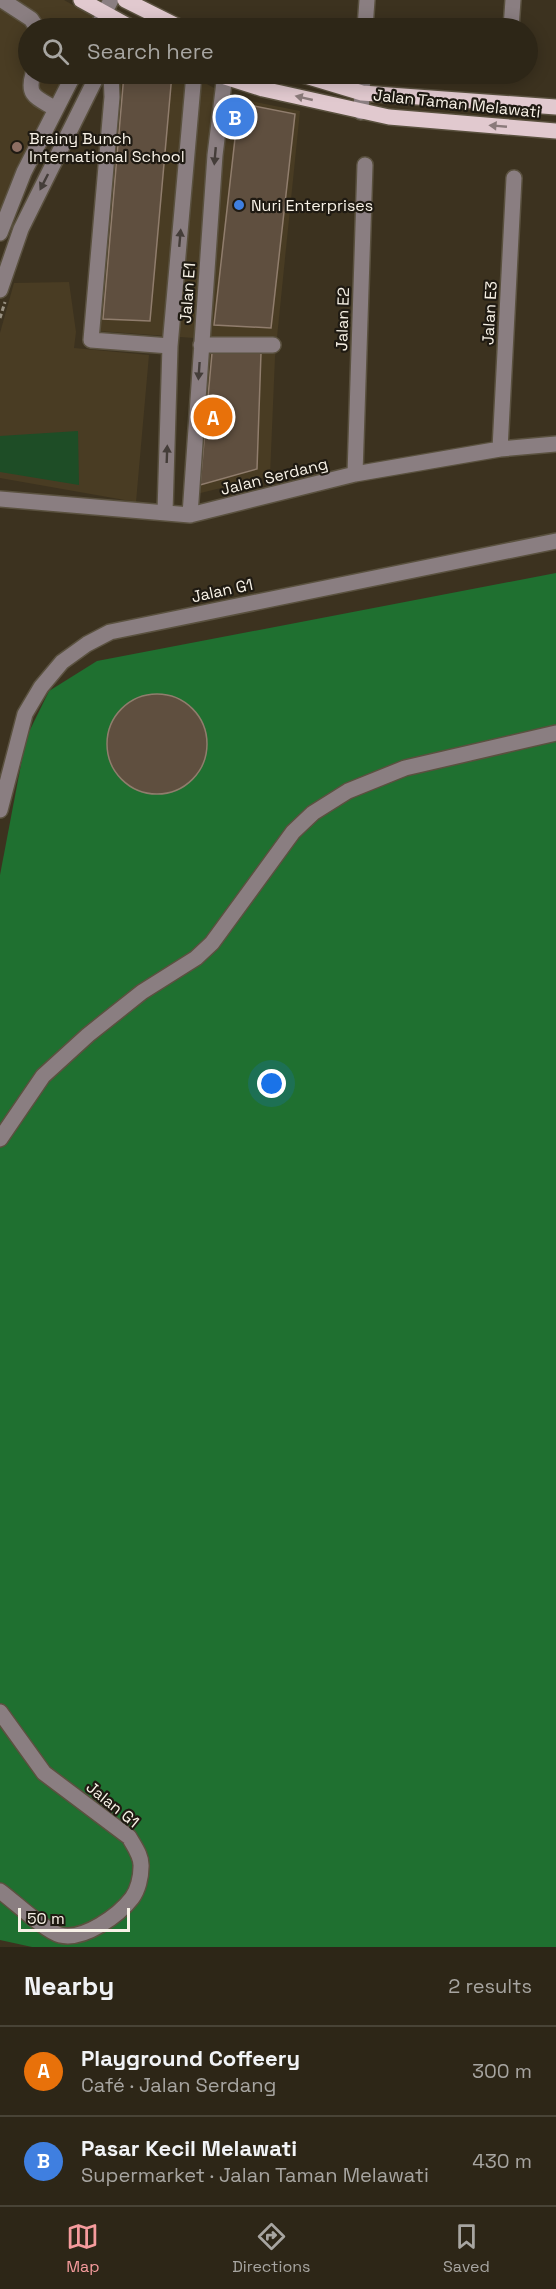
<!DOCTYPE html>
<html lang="en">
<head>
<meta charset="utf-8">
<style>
  :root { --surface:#2d2617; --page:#352e20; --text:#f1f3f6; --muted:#a7a5a1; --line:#484336; --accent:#f59b9d }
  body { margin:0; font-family:"Space Grotesk",sans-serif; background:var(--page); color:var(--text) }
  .scale { position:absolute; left:18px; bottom:15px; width:112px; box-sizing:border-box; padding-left:6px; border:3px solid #f8f2e7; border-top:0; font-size:16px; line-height:21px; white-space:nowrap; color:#f8f2e7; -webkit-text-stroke:4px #1f1a12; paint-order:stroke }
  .you { position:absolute; left:272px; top:1084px; width:21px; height:21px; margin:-15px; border:4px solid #fff; border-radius:50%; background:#1a73e8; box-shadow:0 0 0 9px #1a73e833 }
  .badge { display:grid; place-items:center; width:39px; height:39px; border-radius:50%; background:var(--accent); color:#fff; font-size:20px; font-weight:700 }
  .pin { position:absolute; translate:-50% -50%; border:3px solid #fff; box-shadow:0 2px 6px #0006 }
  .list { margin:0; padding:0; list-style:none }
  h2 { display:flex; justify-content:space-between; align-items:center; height:78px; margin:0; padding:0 24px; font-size:26px }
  h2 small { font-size:20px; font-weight:400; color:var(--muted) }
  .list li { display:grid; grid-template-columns:39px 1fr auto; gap:18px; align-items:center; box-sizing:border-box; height:90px; padding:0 24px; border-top:2px solid var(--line) }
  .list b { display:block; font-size:22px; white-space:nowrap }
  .list p { margin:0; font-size:20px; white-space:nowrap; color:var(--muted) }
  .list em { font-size:20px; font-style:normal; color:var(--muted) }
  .icon { flex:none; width:33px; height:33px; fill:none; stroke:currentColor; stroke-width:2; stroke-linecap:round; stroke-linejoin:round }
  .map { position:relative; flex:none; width:556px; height:1947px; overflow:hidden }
  .search { position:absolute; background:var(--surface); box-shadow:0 3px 15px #0003; left:18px; right:18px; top:18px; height:66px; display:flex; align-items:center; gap:15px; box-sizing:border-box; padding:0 21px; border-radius:33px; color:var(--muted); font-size:22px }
  .sheet { height:258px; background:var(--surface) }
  nav { display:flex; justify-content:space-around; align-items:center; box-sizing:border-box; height:84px; border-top:2px solid var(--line); background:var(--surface); font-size:16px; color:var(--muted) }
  nav a { display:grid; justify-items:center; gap:3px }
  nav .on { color:var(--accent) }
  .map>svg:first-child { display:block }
</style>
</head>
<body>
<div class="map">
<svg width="556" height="1947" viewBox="0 0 556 1947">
  <rect width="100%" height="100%" fill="#3c321f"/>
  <path fill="#493c23" d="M0,0h64l32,18 -5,10h-63v46h42l-70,147z
    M115,74h73l43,23 69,14 -25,246 -5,119 -86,21 10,-159 -110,-8 22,-230z
    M69,282l7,50 -2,16 75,7 -13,147 -136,-24v-145l14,-50z"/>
  <path fill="#1e4d26" d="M78,431l1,54 -79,-13v-36z"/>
  <path fill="#1f7030" d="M556,573v1374h-524l-32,-7v-1065l26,-137 23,-47 48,-30z"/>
  <path fill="#5f4f3f" stroke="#907d6d" stroke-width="1.5" d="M124,74h48l-22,247 -47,-2z
    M239,103l56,11 -24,214 -57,-3z
    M212,353h49l-4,116 -57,16z
    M107 744a50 50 0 1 1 100 0a50 50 0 1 1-100 0Z"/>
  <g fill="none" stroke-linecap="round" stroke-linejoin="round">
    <g stroke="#5a513f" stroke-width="18">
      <path id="minor" d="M2,0l29,19 6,9
        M97,28l14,-28
        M365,28l2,-28
        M511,28l2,-28
        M33,74c-7,23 5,24 23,35
        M111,74l1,23 -21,243 79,6
        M361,112l2,-38
        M0,233l24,-61 50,-98
        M0,290l21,-61 77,-155
        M201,345h72
        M500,449l14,-271
        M355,474l10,-309
        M0,499l190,16 165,-41 145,-25 56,-5
        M165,512l5,-166 24,-272
        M190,515l25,-360 10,-81
        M0,810l25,-96 16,-27 21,-25 25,-18 23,-12 446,-91
        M0,1139l43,-63 45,-41 54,-43 54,-34 16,-15 81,-111 20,-19 35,-22 57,-23 151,-35
        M0,1712l44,61 85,64c5,9 13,19 12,30 0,10 -3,23 -9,31 -13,17 -48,43 -72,37 -15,-4 -46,-34 -60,-44"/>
    </g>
    <g stroke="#5a513f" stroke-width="18">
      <path id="major" d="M81,0l51,28
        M125,0l56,28
        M216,74l47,15 126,28 167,14
        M299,74l63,19 194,14"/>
    </g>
    <path stroke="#999182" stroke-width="3" stroke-dasharray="4.5 3" stroke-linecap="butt" d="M0,318l5,-16"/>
    <use href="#minor" stroke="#8a7e81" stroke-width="15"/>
    <use href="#major" stroke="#e1c9cf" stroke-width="15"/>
  </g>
  <defs><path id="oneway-solid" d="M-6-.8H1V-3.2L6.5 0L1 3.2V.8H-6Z" transform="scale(1.5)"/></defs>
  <g fill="#8a7a7a">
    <use href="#oneway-solid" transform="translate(304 98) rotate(-167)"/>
    <use href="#oneway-solid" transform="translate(498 126) rotate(-175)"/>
  </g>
  <g fill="#443d39">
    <use href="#oneway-solid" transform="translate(215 156) rotate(95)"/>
    <use href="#oneway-solid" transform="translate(44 182) rotate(117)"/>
    <use href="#oneway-solid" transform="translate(180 238) rotate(-85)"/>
    <use href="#oneway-solid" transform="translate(199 371) rotate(94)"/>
    <use href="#oneway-solid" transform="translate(167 454) rotate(-88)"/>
  </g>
  <circle fill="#8d6e63" stroke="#1f1a12" stroke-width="2" cx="17" cy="147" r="6"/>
  <circle fill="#3f7fe0" stroke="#1f1a12" stroke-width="2" cx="239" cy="205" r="6"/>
  <g text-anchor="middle" stroke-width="4.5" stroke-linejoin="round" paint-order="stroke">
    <g font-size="16" fill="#f8f2e7" stroke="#1f1a12">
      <text transform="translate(457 103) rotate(6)" y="6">Jalan Taman Melawati</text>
      <text transform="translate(187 293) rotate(-86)" y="6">Jalan E1</text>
      <text transform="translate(489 313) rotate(-87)" y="6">Jalan E3</text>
      <text transform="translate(342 319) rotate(-88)" y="6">Jalan E2</text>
      <text transform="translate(274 476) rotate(-14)" y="6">Jalan Serdang</text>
      <text transform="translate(222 590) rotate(-12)" y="6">Jalan G1</text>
      <text transform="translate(113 1804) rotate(39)" y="6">Jalan G1</text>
    </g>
    <g font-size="16" fill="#f8f2e7" stroke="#1f1a12" text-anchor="start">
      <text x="29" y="144">Brainy Bunch<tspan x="29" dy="18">International School</tspan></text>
      <text x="251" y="211">Nuri Enterprises</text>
    </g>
  </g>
</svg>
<div class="scale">50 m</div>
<div class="you"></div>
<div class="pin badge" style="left:213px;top:417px;background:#e8710a">A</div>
<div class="pin badge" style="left:235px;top:117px;background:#3f7fe0">B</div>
<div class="search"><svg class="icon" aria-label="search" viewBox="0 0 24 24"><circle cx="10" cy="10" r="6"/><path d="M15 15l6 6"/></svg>Search here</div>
</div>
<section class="sheet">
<h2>Nearby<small>2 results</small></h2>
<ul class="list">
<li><span class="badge" style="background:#e8710a">A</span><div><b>Playground Coffeery</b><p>Café · Jalan Serdang</p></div><em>300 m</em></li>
<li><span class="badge" style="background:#3f7fe0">B</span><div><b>Pasar Kecil Melawati</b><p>Supermarket · Jalan Taman Melawati</p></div><em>430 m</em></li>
</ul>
</section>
<nav>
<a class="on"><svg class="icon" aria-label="map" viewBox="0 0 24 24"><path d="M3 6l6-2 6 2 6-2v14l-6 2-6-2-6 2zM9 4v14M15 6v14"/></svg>Map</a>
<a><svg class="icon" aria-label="directions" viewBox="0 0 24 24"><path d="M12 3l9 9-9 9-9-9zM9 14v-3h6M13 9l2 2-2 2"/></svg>Directions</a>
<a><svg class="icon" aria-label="saved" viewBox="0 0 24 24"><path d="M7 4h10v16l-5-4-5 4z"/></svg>Saved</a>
</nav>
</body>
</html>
